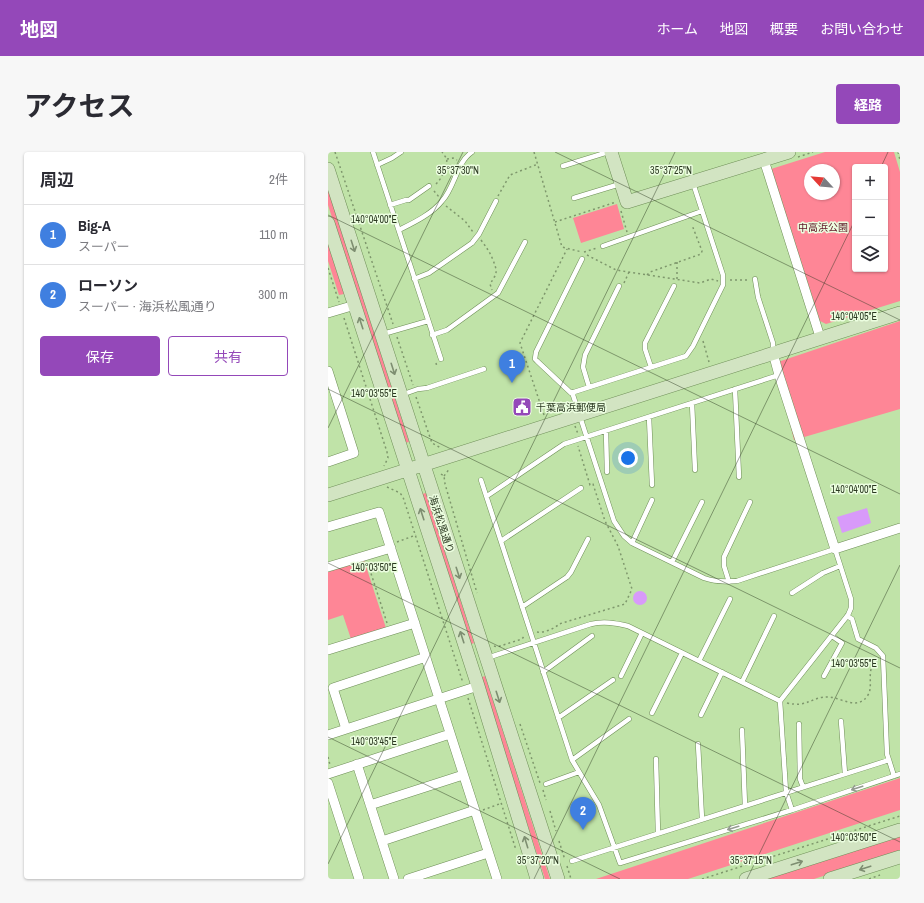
<!DOCTYPE html>
<html lang="ja">
<head>
<meta charset="utf-8">
<style>
  :root { --surface:#fff; --page:#f7f7f7; --text:#2b2b33; --muted:#7c7c81; --line:#e1e1e2; --accent:#9448b9 }
  body { margin:0; font-family:"Archivo Narrow","Noto Sans JP",sans-serif; background:var(--page); color:var(--text) }
  .controls { position:absolute; right:12px; top:12px; display:grid; overflow:hidden; border-radius:4px; box-shadow:0 1px 3px #0004 }
  .controls button { width:36px; height:36px; display:grid; place-items:center; padding:0; border:0; border-bottom:1px solid var(--line); background:var(--surface); color:var(--text); font:20px sans-serif }
  .compass { position:absolute; left:476px; top:12px; width:36px; height:36px; border-radius:50%; background:var(--surface); box-shadow:0 1px 3px #0004; rotate:296deg }
  .you { position:absolute; left:300px; top:306px; width:14px; height:14px; margin:-10px; border:3px solid #fff; border-radius:50%; background:#1a73e8; box-shadow:0 0 0 6px #1a73e833 }
  .badge { display:grid; place-items:center; width:26px; height:26px; border-radius:50%; background:var(--accent); color:#fff; font-size:13px; font-weight:700 }
  .pin { position:absolute; translate:-50% -33px; filter:drop-shadow(0 1px 2px #0008) }
  .pin::after { content:''; position:absolute; top:21px; width:14px; height:12px; background:inherit; clip-path:polygon(0 0,100% 0,50% 100%) }
  .list { margin:0; padding:0; list-style:none }
  h2 { display:flex; justify-content:space-between; align-items:center; height:52px; margin:0; padding:0 16px; font-size:17px }
  h2 small { font-size:13px; font-weight:400; color:var(--muted) }
  .list li { display:grid; grid-template-columns:26px 1fr auto; gap:12px; align-items:center; box-sizing:border-box; height:60px; padding:0 16px; border-top:1px solid var(--line) }
  .list b { display:block; font-size:15px; white-space:nowrap }
  .list p { margin:0; font-size:13px; white-space:nowrap; color:var(--muted) }
  .list em { font-size:13px; font-style:normal; color:var(--muted) }
  .actions { display:flex; gap:8px; padding:12px 16px }
  .actions a { flex:1; padding:9px 0; border:1px solid var(--accent); border-radius:4px; text-align:center; font-size:14px; color:var(--accent) }
  .actions .main { background:var(--accent); color:#fff }
  .icon { flex:none; width:22px; height:22px; fill:none; stroke:currentColor; stroke-width:2; stroke-linecap:round; stroke-linejoin:round }
  .map { position:relative; flex:none; width:572px; height:727px; overflow:hidden; border-radius:4px }
  header { display:flex; align-items:center; gap:24px; box-sizing:border-box; height:56px; padding:0 20px; background:var(--accent); color:#fff }
  header strong { font-size:19px }
  nav { display:flex; gap:22px; margin-inline-start:auto; font-size:14px }
  .intro { display:flex; align-items:center; justify-content:space-between; box-sizing:border-box; height:96px; padding:0 24px }
  h1 { margin:0; font-size:28px }
  .button { padding:10px 18px; border-radius:4px; background:var(--accent); color:#fff; font-size:14px; font-weight:700 }
  main { display:flex; gap:24px; padding:0 24px }
  aside { flex:1; background:var(--surface); border-radius:4px; box-shadow:0 1px 3px #0004 }
  .map>svg:first-child { display:block }
</style>
</head>
<body>
<header>
<strong>地図</strong>
<nav><a>ホーム</a><a>地図</a><a>概要</a><a>お問い合わせ</a></nav>
</header>
<div class="intro"><h1>アクセス</h1><a class="button">経路</a></div>
<main>
<aside>
<h2>周辺<small>2件</small></h2>
<ul class="list">
<li><span class="badge" style="background:#3f7fe0">1</span><div><b>Big-A</b><p>スーパー</p></div><em>110 m</em></li>
<li><span class="badge" style="background:#3f7fe0">2</span><div><b>ローソン</b><p>スーパー · 海浜松風通り</p></div><em>300 m</em></li>
</ul>
<div class="actions"><a class="main">保存</a><a>共有</a></div>
</aside>
<div class="map">
<svg width="572" height="727" viewBox="0 0 572 727">
  <rect width="100%" height="100%" fill="#c0e3a8"/>
  <path fill="#fe8696" fill-rule="evenodd" d="M497,0h69l6,20v129l-74,23 -6,-3 -49,-152zM527,15h30v102h-30zM482,18h24v24h-24z
    M0,37l81,253 -5,1 -76,-238z
    M289,52l7,25 -43,14 -8,-25z
    M0,92l16,50 -5,1 -11,-34z
    M572,169v88l-106,31 -19,-77z
    M98,341l48,150 -5,2 -47,-151z
    M36,408l22,68 -35,11 -8,-24 -15,5v-48z
    M157,524l65,203h-5l-65,-201z
    M572,626v32l-212,69h-92z
    M572,684v15l-86,28h-49z"/>
  <path fill="#d89afa" d="M539,356l4,15 -29,10 -5,-16z
    M305 446a7 7 0 1 1 14 0a7 7 0 1 1-14 0Z"/>
  <g fill="none" stroke-linecap="round" stroke-linejoin="round">
    <g stroke="#6e8e57" stroke-width="5.5">
      <path id="lane" d="M45,0l68,207
        M49,13l15,-7 9,-6
        M235,14l45,-14
        M246,46l46,-14
        M62,53l16,-5h3l20,-14
        M71,78c14,-7 33,-16 43,-29 13,-14 14,-38 30,-49
        M275,94l99,-35
        M254,107l-46,93 -1,7 2,2 34,32 115,-37 7,-10 28,-57 2,-4v-10l-30,-92
        M86,127l15,-6 43,-30 7,-9 17,-33
        M427,127l3,18 15,46v8
        M55,182l45,-13
        M104,183l15,-5 51,-37 27,-51
        M323,215l-6,-18v-6l29,-57
        M261,235l-6,-20 2,-12 34,-69
        M407,237l4,88
        M244,240l42,129 10,15 8,7 72,35c11,4 21,4 33,3l98,-32 16,50v9l-3,7 -68,86 6,91 6,18
        M73,243l17,-6 9,-1 57,-19
        M364,251l3,67
        M321,265l3,68
        M278,279l1,41
        M153,328l91,280 27,45 21,58 172,-53 108,-36
        M159,344l77,-52 215,-69
        M173,389l80,-53
        M304,391l20,-43
        M344,410l30,-60
        M401,430l-5,-16v-9l26,-55
        M464,441l31,-20 17,-7
        M194,455l45,-30 4,-5 17,-33
        M519,464l5,3 6,20 18,9 7,8 4,98 2,6
        M159,506l104,-34c13,-3 24,-1 37,2l152,75
        M371,509l31,-62
        M215,520l49,-36
        M293,524l21,-43
        M496,524l18,-33 -10,-7
        M414,530l32,-66
        M324,561l30,-60
        M373,563l21,-43
        M230,566l55,-38
        M513,569l4,53
        M471,572l1,55 3,8
        M414,578l3,76
        M370,592l4,75
        M328,607l2,74
        M244,608l57,-41
        M218,632l33,-12
        M244,709l317,-101 5,16"/>
    </g>
    <g stroke="#6e8e57" stroke-width="10">
      <path id="street" d="M436,8l56,177
        M0,161l27,-8
        M445,201l6,22 56,174 65,-21
        M0,219l26,82 -26,9
        M0,375l51,-15 118,367
        M0,415l63,-19
        M0,498l87,-27
        M18,577l-13,-41 93,-31
        M0,583l150,-49
        M29,612l37,115
        M0,622l122,-40
        M0,631l31,96
        M42,653l93,-30
        M54,689l93,-31
        M80,727l80,-26"/>
    </g>
    <g stroke="#6e8e57" stroke-width="14">
      <path id="secondary" d="M283,0l16,50 162,-50
        M0,17l230,710
        M0,71l150,463 59,193
        M0,343l572,-182
        M418,727l154,-49
        M502,727l70,-22"/>
    </g>
    <path stroke="#7e976c" stroke-width="1.5" stroke-dasharray="2 3" stroke-linecap="butt" d="M7,0l58,172
      M206,0l28,95 20,5
      M570,0l2,8
      M470,5l15,-5
      M119,7l6,-1 4,2
      M108,32c7,-7 10,-16 11,-25l-5,-7
      M106,39l5,6
      M170,44l12,-21 28,-11
      M118,54l19,15 8,11
      M293,59l6,21
      M227,70l61,-20
      M153,88c5,7 9,12 12,20 5,13 4,13 -3,24l2,6
      M256,100l13,-4
      M259,103l29,15 84,13 11,-4 7,2
      M349,110v17
      M0,116l11,34
      M319,123l3,-3 51,-18 1,-3 -10,-26
      M402,128h18
      M296,131l5,-11
      M16,166l43,134 1,6 -4,8
      M69,185l16,48
      M375,189l6,21
      M108,211l1,4
      M88,245l16,46 9,5
      M216,263l-24,-72 47,-94
      M247,274l3,8
      M113,322l3,2 1,8 32,109
      M116,324l6,-8
      M59,335l13,6 3,4 60,186
      M69,390l19,-7
      M40,412l19,59
      M209,480c7,1 17,-3 22,-8l66,-20 7,-15 -14,-43 -13,-25 -12,-37 -3,1 -12,-39
      M166,494l3,1 25,-8 3,-4
      M140,546l48,152
      M459,551c21,5 25,-7 42,-6 13,1 29,14 39,-2 6,-9 -3,-27 9,-34
      M192,572l20,59
      M0,605l2,8
      M215,638l3,10
      M155,658l19,-7
      M222,659l6,20
      M231,689l6,19
      M239,714l4,13
      M374,727l198,-63
      M541,727l11,-4"/>
    <use href="#lane" stroke="#fff" stroke-width="4.5"/>
    <use href="#street" stroke="#fff" stroke-width="9"/>
    <use href="#secondary" stroke="#d2e4c2" stroke-width="13"/>
  </g>
  <defs><path id="oneway-shaft" d="M-6 0H5M1.5-3L5.5 0L1.5 3" fill="none" stroke-width="1.6" stroke-linecap="round" stroke-linejoin="round"/></defs>
  <g stroke="#7e8e71">
    <use href="#oneway-shaft" transform="translate(25 94) rotate(72)"/>
    <use href="#oneway-shaft" transform="translate(33 171) rotate(-108)"/>
    <use href="#oneway-shaft" transform="translate(65 217) rotate(72)"/>
    <use href="#oneway-shaft" transform="translate(94 362) rotate(-108)"/>
    <use href="#oneway-shaft" transform="translate(130 421) rotate(72)"/>
    <use href="#oneway-shaft" transform="translate(134 485) rotate(-108)"/>
    <use href="#oneway-shaft" transform="translate(170 545) rotate(72)"/>
    <use href="#oneway-shaft" transform="translate(198 690) rotate(-107)"/>
    <use href="#oneway-shaft" transform="translate(469 711) rotate(-18)"/>
    <use href="#oneway-shaft" transform="translate(537 716) rotate(162)"/>
  </g>
  <g stroke="#949c90">
    <use href="#oneway-shaft" transform="translate(529 636) rotate(162)"/>
    <use href="#oneway-shaft" transform="translate(405 676) rotate(163)"/>
  </g>
  <path fill="none" stroke="#2a3820" stroke-width="1" stroke-opacity="0.45" d="M227,0l345,168M553,15l7,-15M0,63l572,279M0,237l572,279M0,276l135,-276M0,411l572,279M0,585l292,142M0,712l347,-712M206,727l321,-659M419,727l153,-314"/>
  <defs>
    <g id="civic-square" transform="scale(1)"><rect x="-9" y="-9" width="18" height="18" rx="4" fill="#9448b9" stroke="#ecfee0"/><path d="M-.6-6.5H3V-4.5H.6V-3L4-1V1h2V6H-6V1h2V-1L-.6-3ZM-1.2 2.5V6h2.4V2.5Z" fill="#fff"/></g>
  </defs>
  <g fill-rule="evenodd">
    <use href="#civic-square" x="194" y="255"/>
  </g>
  <g text-anchor="middle" stroke-width="3" stroke-linejoin="round" paint-order="stroke">
    <g font-size="10" fill="#5d1223" stroke="#ecfee0">
      <text x="495" y="79">中高浜公園</text>
    </g>
    <g font-size="10" fill="#2a3820" stroke="#ecfee0" text-anchor="start">
      <text x="208" y="259">千葉高浜郵便局</text>
    </g>
    <g font-size="10" fill="#2a3820" stroke="#ecfee0">
      <text transform="translate(114 372) rotate(72)" y="4">海浜松風通り</text>
    </g>
  </g>
  <g font-size="10" text-anchor="middle" fill="#2a3820" stroke="#ecfee0" stroke-width="3" stroke-linejoin="round" paint-order="stroke">
    <text x="130" y="22">35°37'30"N</text>
    <text x="343" y="22">35°37'25"N</text>
    <text x="46" y="71">140°04'00"E</text>
    <text x="526" y="168">140°04'05"E</text>
    <text x="46" y="245">140°03'55"E</text>
    <text x="526" y="341">140°04'00"E</text>
    <text x="46" y="419">140°03'50"E</text>
    <text x="526" y="515">140°03'55"E</text>
    <text x="46" y="593">140°03'45"E</text>
    <text x="526" y="689">140°03'50"E</text>
    <text x="210" y="712">35°37'20"N</text>
    <text x="423" y="712">35°37'15"N</text>
  </g>
</svg>
<div class="controls">
<button>+</button>
<button>−</button>
<button><svg class="icon" aria-label="layers" viewBox="0 0 24 24"><path d="M12 4l9 5-9 5-9-5zM3 14l9 5 9-5"/></svg></button>
</div>
<svg class="compass" viewBox="-18 -18 36 36"><path d="M0-13l5 13h-10z" fill="#e53935"/><path d="M0 13l5-13h-10z" fill="#7c7c81"/></svg>
<div class="you"></div>
<div class="pin badge" style="left:184px;top:231px;background:#3f7fe0">1</div>
<div class="pin badge" style="left:255px;top:678px;background:#3f7fe0">2</div>
</div>
</main>
</body>
</html>
